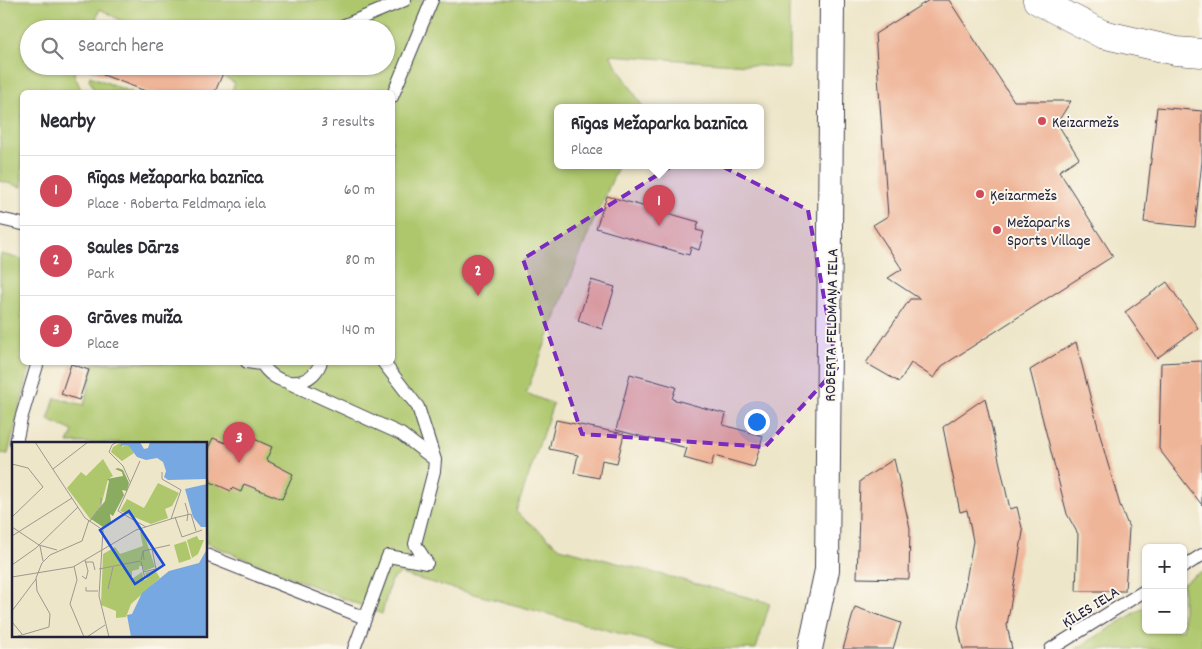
<!DOCTYPE html>
<html lang="en">
<head>
<meta charset="utf-8">
<style>
  :root { --surface:#fff; --page:#f2f2f3; --text:#2b2b33; --muted:#7c7c81; --line:#e1e1e2; --accent:#d1495b }
  body { margin:0; font-family:Dekko,sans-serif; background:var(--page); color:var(--text) }
  .controls { position:absolute; right:15px; bottom:15px; display:grid; overflow:hidden; border-radius:8px; box-shadow:0 1px 4px #0004 }
  .controls button { width:45px; height:45px; display:grid; place-items:center; padding:0; border:0; border-bottom:1px solid var(--line); background:var(--surface); color:var(--text); font:25px sans-serif }
  .you { position:absolute; left:756px; top:421px; width:18px; height:18px; margin:-12px; border:4px solid #fff; border-radius:50%; background:#1a73e8; box-shadow:0 0 0 8px #1a73e833 }
  .badge { display:grid; place-items:center; width:32px; height:32px; border-radius:50%; background:var(--accent); color:#fff; font-size:16px; font-weight:700 }
  .pin { position:absolute; translate:-50% -41px; filter:drop-shadow(0 1px 2px #0008) }
  .pin::after { content:''; position:absolute; top:26px; width:18px; height:15px; background:inherit; clip-path:polygon(0 0,100% 0,50% 100%) }
  .popup { position:absolute; left:554px; top:104px; width:210px; height:65px; box-sizing:border-box; display:grid; place-content:center; border-radius:8px; background:var(--surface); filter:drop-shadow(0 1px 4px #0005); font-size:16px; white-space:nowrap; color:var(--muted) }
  .popup b { font-size:19px; color:var(--text) }
  .popup::after { content:''; position:absolute; left:50%; top:100%; margin-left:-10px; border:10px solid transparent; border-top-color:var(--surface) }
  .list { margin:0; padding:0; list-style:none }
  h2 { display:flex; justify-content:space-between; align-items:center; height:65px; margin:0; padding:0 20px; font-size:21px }
  h2 small { font-size:16px; font-weight:400; color:var(--muted) }
  .list li { display:grid; grid-template-columns:32px 1fr auto; gap:15px; align-items:center; box-sizing:border-box; height:70px; padding:0 20px; border-top:1px solid var(--line) }
  .list b { display:block; font-size:19px; white-space:nowrap }
  .list p { margin:0; font-size:16px; white-space:nowrap; color:var(--muted) }
  .list em { font-size:16px; font-style:normal; color:var(--muted) }
  .icon { flex:none; width:28px; height:28px; fill:none; stroke:currentColor; stroke-width:2; stroke-linecap:round; stroke-linejoin:round }
  .map { position:relative; flex:none; width:1202px; height:649px; overflow:hidden }
  .search { position:absolute; background:var(--surface); box-shadow:0 1px 4px #0004; left:20px; top:20px; width:375px; height:55px; display:flex; align-items:center; gap:12px; box-sizing:border-box; padding:0 18px; border-radius:28px; color:var(--muted); font-size:19px }
  .panel { position:absolute; background:var(--surface); box-shadow:0 1px 4px #0004; left:20px; top:90px; width:375px; height:275px; border-radius:8px }
  .map>svg:first-child { display:block }
</style>
</head>
<body>
<div class="map">
<svg width="1202" height="649" viewBox="0 0 1202 649">
  <rect width="100%" height="100%" fill="#fbf7ec"/>
  <filter id="ink" filterUnits="userSpaceOnUse"><feTurbulence type="fractalNoise" baseFrequency=".02" numOctaves="2"/><feDisplacementMap in="SourceGraphic" scale="10" xChannelSelector="R" yChannelSelector="G"/><feConvolveMatrix kernelMatrix="1 2 1 2 8 2 1 2 1" color-interpolation-filters="sRGB"/></filter>
  <filter id="wash" filterUnits="userSpaceOnUse"><feTurbulence type="fractalNoise" baseFrequency=".0096" numOctaves="4" result="noise"/><feDisplacementMap in="SourceGraphic" scale="20" xChannelSelector="R" yChannelSelector="G"/><feGaussianBlur stdDeviation="1.12" result="paint"/><feColorMatrix in="noise" values="0 0 0 0 0 0 0 0 0 0 0 0 0 0 0 0 0 1.4 0 .05"/><feComposite in="paint" operator="in"/></filter>
  <g filter="url(#wash)">
    <rect width="100%" height="100%" fill="#eee6c9"/>
    <path fill="#aec76d" stroke="#687454" d="M0,0h789v68l-179,-13 33,52h-85v58h61l-29,64 -64,164 27,11 -37,108 44,36 210,55 -14,46h-79l-277,-75 -9,6 -9,34 -176,-71v-100h-138l5,-12 -25,-11 7,-22 29,7 10,-42 298,-1v-270h-161l4,-9 -31,-17h182v-37h-250l-36,-20 -8,20h-63v37h48l-3,8 8,18h-60v95l-22,-6z
      M90,76l41,16h1h-37l-6,-13z
      M0,254l22,5v103l9,1 -23,91 -8,-1z
      M1202,571v78h-126l70,-43v24h37v-47z"/>
    <g id="blocks">
      <path fill="#efb599" d="M929,0h20l65,101h57l-14,22 22,35 -20,13 54,85 -171,110 -8,12 -23,-15 -12,19 -33,-19 44,-64h10l-32,-21 14,-9 -29,-44 15,-9 -13,-182z
        M85,66h120l18,7 -8,19h-67l-63,-24z
        M1157,107l45,4v50l-7,66 -51,-5z
        M607,196l92,26 -3,8 8,2 -5,18 -8,-3 -2,8 -93,-27z
        M591,280l24,7 -13,42 -24,-8z
        M1167,282l31,46 -41,30 -32,-46z
        M1076,342l29,112 15,51 9,23 -4,63h-49l2,-57 -11,-20 -37,-144z
        M1202,361v144l-43,-56 2,-86z
        M71,364l18,6 -10,30 -18,-6z
        M630,374l46,13 -4,12 54,15 -3,11 40,11 -9,31 -40,-11 -3,10 -27,-8 3,-10 -71,-18z
        M985,398l25,111 7,-2 6,25 -16,93 5,24h-49l-5,-23 15,-85 -6,-31 -7,2 -17,-85z
        M556,420l68,14 -7,29 -15,-3 -3,18 -25,-5 4,-18 -29,-6z
        M232,429l40,18 -6,13 27,14 -11,25 -38,-15 -3,8 -9,-4 -1,3 -25,-11v-28l7,-14 13,5z
        M894,459l16,69 -1,51 -52,-1 3,-97z
        M855,607l46,16 -8,26h-50z"/>
    </g>
  </g>
  <g filter="url(#ink)">
    <use href="#blocks" fill-opacity="0" stroke="#413f50" stroke-width="1"/>
    <g fill="none" stroke-linecap="round" stroke-linejoin="round">
      <g stroke="#413f50" stroke-width="14">
        <path id="service" d="M335,29l70,-29
          M392,97l40,-97
          M0,219l22,5
          M247,362l14,2
          M261,362c13,25 49,29 60,0
          M289,383l112,51 34,26 -17,-53 -35,-45
          M16,443l5,-24 17,-57
          M206,555l159,63
          M1183,567l19,-12
          M354,649l34,-93 39,7 -12,-19 19,-73 1,-11
          M1051,649l95,-59"/>
      </g>
      <g stroke="#413f50" stroke-width="26">
        <path id="minor" d="M810,649l17,-79 5,-570"/>
      </g>
      <g stroke="#413f50" stroke-width="29">
        <path id="tertiary" d="M1037,0l65,34 74,17 26,2"/>
      </g>
      <use href="#service" stroke="#fff" stroke-width="12"/>
      <use href="#minor" stroke="#fff" stroke-width="24"/>
      <use href="#tertiary" stroke="#fff" stroke-width="28"/>
    </g>
  </g>
  <path fill="#7b2cbf" fill-opacity="0.2" stroke="#7b2cbf" stroke-width="4" stroke-dasharray="10 6" stroke-linejoin="round" d="M694,152l114,58 29,158 -72,79 -183,-13 -59,-175z"/>
  <g fill="#d1495b" stroke="#fbf7ec" stroke-width="2">
    <circle cx="1042" cy="121" r="5"/>
    <circle cx="980" cy="194" r="5"/>
    <circle cx="997" cy="230" r="5"/>
  </g>
  <g text-anchor="middle" stroke-width="4" stroke-linejoin="round" paint-order="stroke">
    <g font-size="16" fill="#22223b" stroke="#fbf7ec" text-anchor="start">
      <text x="1052" y="127">Keizarmežs</text>
      <text x="990" y="200">Ķeizarmežs</text>
      <text x="1007" y="227">Mežaparks<tspan x="1007" dy="18">Sports Village</tspan></text>
    </g>
    <g font-size="16" fill="#22223b" stroke="#fbf7ec">
      <text transform="translate(830 325) rotate(-89)" y="6">ROBERTA FELDMAŅA IELA</text>
      <text transform="translate(1090 606) rotate(-32)" y="6">ĶĪLES IELA</text>
    </g>
  </g>
  <g transform="translate(12 442)">
    <rect width="195" height="195" fill="#eee6c9"/>
    <path d="M110,0v5l6,-3 6,9 -12,8 -11,-9 2,-5zM91,17l10,17 -5,3 -6,23 -11,18 -24,-32 14,-16 5,4zM146,41l21,10 -7,13 -7,3 3,9 -17,6 -31,-13 7,-12 17,9zM131,89l12,36 -11,4 -2,-5h-3v3l-7,2v8l10,-7 2,8 3,-1 -2,-6 10,-3 5,8 -29,26 -5,13 -10,1v-7l-15,-6 2,-51 12,-7 5,7 23,-8 -3,-14zM185,94l2,4h5l-6,14 -6,4 -5,-18zM174,99l5,18 -12,4 -5,-18z" fill="#aec76d"/>
    <path d="M106,26l5,2 6,13 -2,8 -5,-1 2,5 -11,21 -3,-2 1,8 -8,5 -12,-8 14,-18 4,-20 -2,-2 16,-3 -1,-4 -7,-3z" fill="#8aac60"/>
    <path d="M110,0h18l4,7 4,-1 2,-6h57v37l-39,1 -4,-3 2,-6 -3,-9 -6,-4 -11,2 -9,-3 -9,-12 -8,1zM195,42v43h-6l-8,-10 -8,-28zM195,107v88h-76l-4,-22 5,-1 10,-21 27,-22 30,-8z" fill="#78a8e2"/>
    <path fill="none" stroke="#9c9890" stroke-width="1" d="M23,0l50,76 18,12 -4,66 10,41M105,0l-5,3 -3,7 14,14 7,16M128,19l-22,50 28,16M0,22l16,4 15,19 -31,30M41,27l35,-27M150,30v7l19,11 -10,29M173,61l3,10 -1,8M163,75l7,20 20,-7M78,79l11,-16v-7M0,85l27,18 18,5M0,94l60,-38M28,104l3,15M131,109l27,-6M129,118l2,-9 1,9M129,119l4,18M73,120h8l2,8M0,123l24,-17 42,-41M62,124l3,14 -7,24 14,33M87,127l41,-8M131,130l13,-3 -4,-20M70,134l4,3 2,-8 -3,-11M0,135l61,-10 63,-37 38,-12 17,-4 5,17M74,145v4h12M96,147l5,-22M0,169l24,-32M0,180l10,12M3,195l34,-10 1,-13 -13,-23 -1,-13 6,-15 8,-8 32,-14 7,-21M75,195l18,-12"/>
    <path fill="#1d4ed8" fill-opacity="0.15" stroke="#1d4ed8" stroke-width="2.5" d="M117,69l35,54 -29,19 -35,-54z"/>
    <rect width="195" height="195" fill="none" stroke="#22223b" stroke-width="2.5"/>
  </g>
</svg>
<div class="controls">
<button>+</button>
<button>−</button>
</div>
<div class="you"></div>
<div class="pin badge" style="left:659px;top:226px">1</div>
<div class="popup"><b>Rīgas Mežaparka baznīca</b>Place</div>
<div class="pin badge" style="left:478px;top:296px">2</div>
<div class="pin badge" style="left:239px;top:463px">3</div>
<div class="search"><svg class="icon" aria-label="search" viewBox="0 0 24 24"><circle cx="10" cy="10" r="6"/><path d="M15 15l6 6"/></svg>Search here</div>
<section class="panel">
<h2>Nearby<small>3 results</small></h2>
<ul class="list">
<li><span class="badge">1</span><div><b>Rīgas Mežaparka baznīca</b><p>Place · Roberta Feldmaņa iela</p></div><em>60 m</em></li>
<li><span class="badge">2</span><div><b>Saules Dārzs</b><p>Park</p></div><em>80 m</em></li>
<li><span class="badge">3</span><div><b>Grāves muiža</b><p>Place</p></div><em>140 m</em></li>
</ul>
</section>
</div>
</body>
</html>
